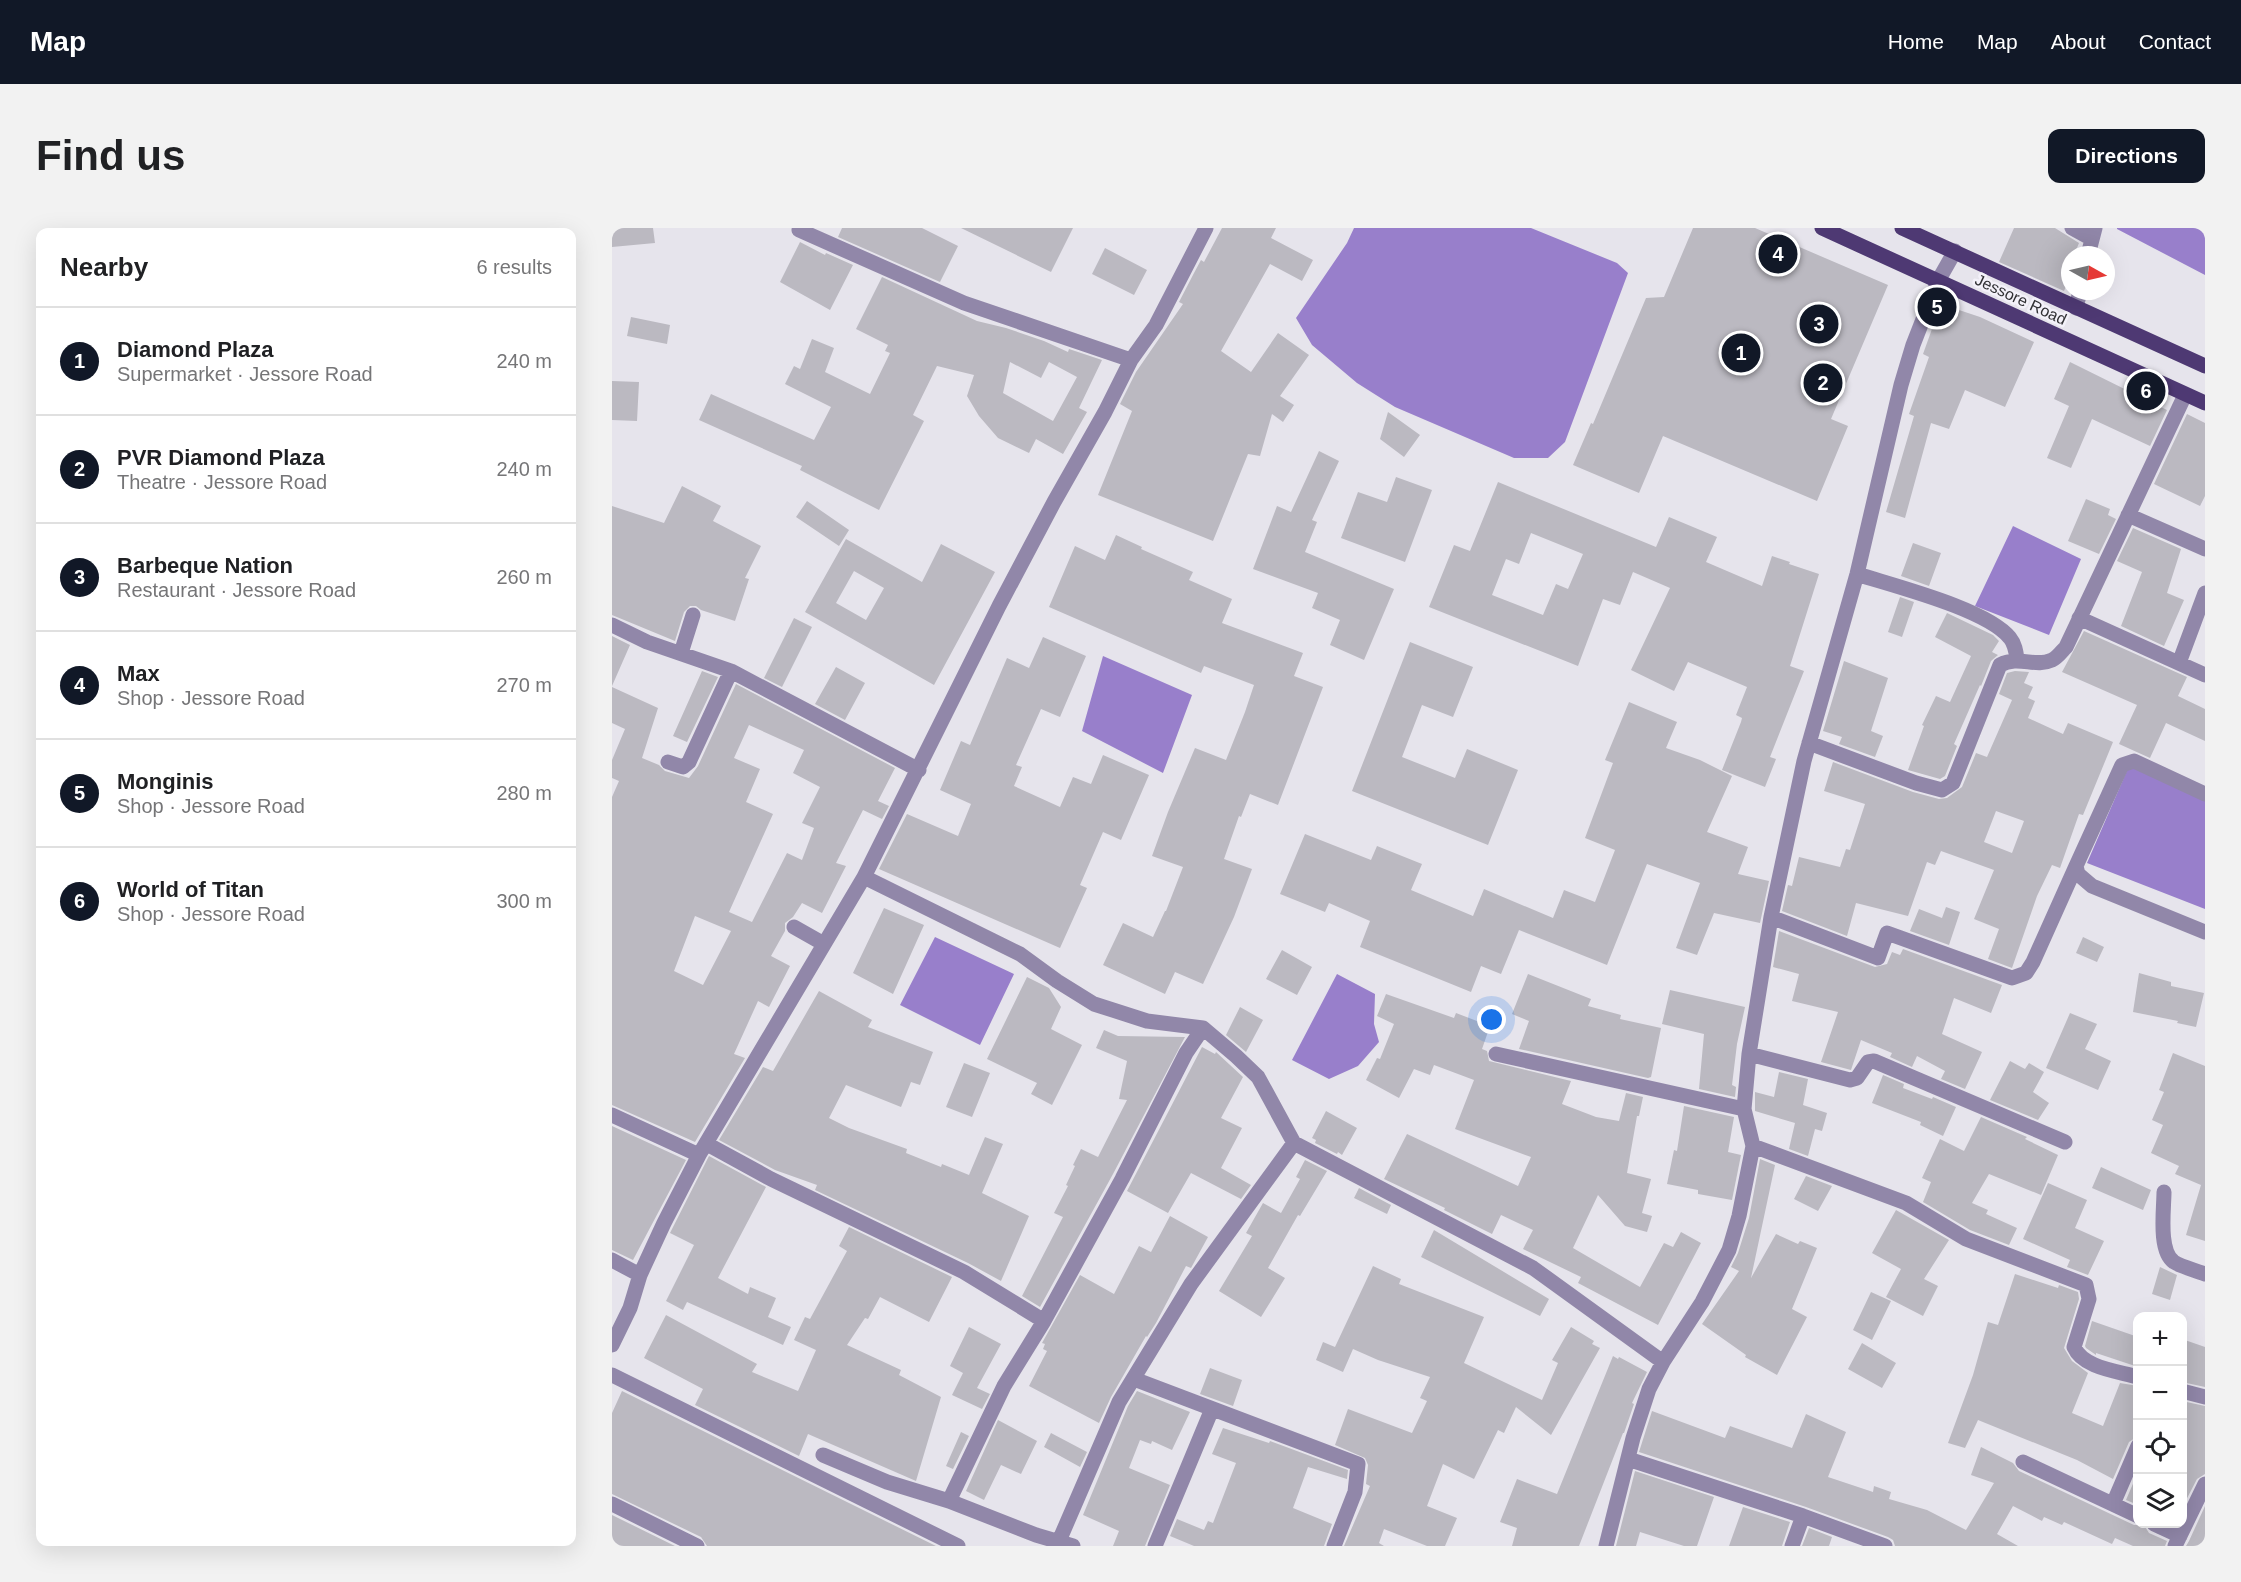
<!DOCTYPE html>
<html lang="en">
<head>
<meta charset="utf-8">
<style>
  :root { --surface:#fff; --page:#f2f2f2; --text:#202124; --muted:#757577; --line:#e0e0e0; --accent:#111827 }
  body { margin:0; font-family:Arial,sans-serif; background:var(--page); color:var(--text) }
  .controls { position:absolute; right:18px; bottom:18px; display:grid; overflow:hidden; border-radius:12px; box-shadow:0 6px 24px #0002 }
  .controls button { width:54px; height:54px; display:grid; place-items:center; padding:0; border:0; border-bottom:2px solid var(--line); background:var(--surface); color:var(--text); font:30px sans-serif }
  .compass { position:absolute; left:1449px; top:18px; width:54px; height:54px; border-radius:50%; background:var(--surface); box-shadow:0 6px 24px #0002; rotate:98deg }
  .you { position:absolute; left:880px; top:792px; width:21px; height:21px; margin:-15px; border:4px solid #fff; border-radius:50%; background:#1a73e8; box-shadow:0 0 0 9px #1a73e833 }
  .badge { display:grid; place-items:center; width:39px; height:39px; border-radius:50%; background:var(--accent); color:#fff; font-size:20px; font-weight:700 }
  .pin { position:absolute; translate:-50% -50%; border:3px solid #fff; box-shadow:0 2px 6px #0006 }
  .list { margin:0; padding:0; list-style:none }
  h2 { display:flex; justify-content:space-between; align-items:center; height:78px; margin:0; padding:0 24px; font-size:26px }
  h2 small { font-size:20px; font-weight:400; color:var(--muted) }
  .list li { display:grid; grid-template-columns:39px 1fr auto; gap:18px; align-items:center; box-sizing:border-box; height:108px; padding:0 24px; border-top:2px solid var(--line) }
  .list b { display:block; font-size:22px; white-space:nowrap }
  .list p { margin:0; font-size:20px; white-space:nowrap; color:var(--muted) }
  .list em { font-size:20px; font-style:normal; color:var(--muted) }
  .icon { flex:none; width:33px; height:33px; fill:none; stroke:currentColor; stroke-width:2; stroke-linecap:round; stroke-linejoin:round }
  .map { position:relative; flex:none; width:1593px; height:1318px; overflow:hidden; border-radius:12px }
  header { display:flex; align-items:center; gap:36px; box-sizing:border-box; height:84px; padding:0 30px; background:var(--accent); color:#fff }
  header strong { font-size:28px }
  nav { display:flex; gap:33px; margin-inline-start:auto; font-size:21px }
  .intro { display:flex; align-items:center; justify-content:space-between; box-sizing:border-box; height:144px; padding:0 36px }
  h1 { margin:0; font-size:42px }
  .button { padding:15px 27px; border-radius:12px; background:var(--accent); color:#fff; font-size:21px; font-weight:700 }
  main { display:flex; gap:36px; padding:0 36px }
  aside { flex:1; background:var(--surface); border-radius:12px; box-shadow:0 6px 24px #0002 }
  .map>svg:first-child { display:block }
</style>
</head>
<body>
<header>
<strong>Map</strong>
<nav><a>Home</a><a>Map</a><a>About</a><a>Contact</a></nav>
</header>
<div class="intro"><h1>Find us</h1><a class="button">Directions</a></div>
<main>
<aside>
<h2>Nearby<small>6 results</small></h2>
<ul class="list">
<li><span class="badge">1</span><div><b>Diamond Plaza</b><p>Supermarket · Jessore Road</p></div><em>240 m</em></li>
<li><span class="badge">2</span><div><b>PVR Diamond Plaza</b><p>Theatre · Jessore Road</p></div><em>240 m</em></li>
<li><span class="badge">3</span><div><b>Barbeque Nation</b><p>Restaurant · Jessore Road</p></div><em>260 m</em></li>
<li><span class="badge">4</span><div><b>Max</b><p>Shop · Jessore Road</p></div><em>270 m</em></li>
<li><span class="badge">5</span><div><b>Monginis</b><p>Shop · Jessore Road</p></div><em>280 m</em></li>
<li><span class="badge">6</span><div><b>World of Titan</b><p>Shop · Jessore Road</p></div><em>300 m</em></li>
</ul>
</aside>
<div class="map">
<svg width="1593" height="1318" viewBox="0 0 1593 1318">
  <rect width="100%" height="100%" fill="#e6e4ec"/>
  <path fill="#987fcb" d="M742,0h177l86,35 11,10 -63,169 -17,16h-34l-119,-51 -38,-24 -45,-38 -16,-27 51,-75z
    M1593,0v47l-88,-46v-1z
    M1401,298l68,33 -32,76 -74,-29z
    M491,428l89,39 -29,78 -81,-42z
    M1517,538l76,35v108l-118,-46z
    M323,709l79,37 -34,71 -80,-40z
    M725,746l38,20 -1,30 5,18 -21,24 -29,13 -37,-19z"/>
  <path fill="#bbb9c1" fill-rule="evenodd" d="M0,0h41l2,15 -43,4z
    M230,0h80l36,18 -18,36 -102,-45z
    M349,0h112l-22,44z
    M610,0h54l-5,10 42,22 -11,21 -32,-17 -49,87 30,21 27,-39 31,22 -29,41 14,9 -11,17 -11,-8 -12,42 -12,-2 -35,87 -115,-46 34,-84 -12,-7 16,-32 47,-68 -4,-2 15,-29 7,-13 3,2z
    M1081,0h62l133,57 -57,134 17,7 -31,75 -154,-65 -24,57 -66,-28 18,-42 2,1 53,-126 18,-1z
    M1402,0h41l24,15 -5,12h-4v22l-6,14 -65,-29z
    M188,14l25,13 1,-2 27,12 -23,45 -50,-28z
    M493,20l42,22 -13,25 -42,-21z
    M270,49l95,44 29,7 38,13 24,11 1,-3 33,11 -23,48 8,4 -24,42 -27,-15 -7,14 -31,-15 -19,-22 -12,-20 7,-21 -37,-9 -24,49 11,6 -45,89 -79,-40 2,-4 -103,-46 12,-26 103,46 17,-33 -46,-23 9,-18 6,3 12,-30 22,9 -9,24 45,22 20,-41 -5,-2 3,-6 -32,-16zM398,134l31,16 8,-16 28,15 -24,44 -50,-28z
    M1329,76l39,13 54,25 -29,65 -40,-17 -16,39 -18,-6 -26,95 -19,-6 28,-96 -5,-2 20,-57 -6,-3z
    M19,89l39,8 -3,19 -40,-8z
    M1458,134l97,48 -17,36 -58,-27 -21,49 -24,-10 22,-52 -15,-7z
    M0,153l27,1 -2,39 -25,-1z
    M776,184l32,23 -16,22 -24,-18z
    M1575,186l18,9v73l-5,10 -46,-22z
    M707,223l20,10 -27,59 5,2 -12,30 89,37 -30,71 -34,-15 10,-25 -28,-12 6,-15 -65,-24 24,-63 14,6z
    M784,249l36,13 -27,72 -64,-24 17,-46 29,10z
    M886,254l158,65 13,-30 48,20 -11,25 56,24 10,-30 18,6 -1,2 30,10 -29,92 14,5 -34,86 6,2 -11,28 -43,-17 19,-48 1,-4 -6,-3 11,-28 -59,-25 -14,29 -43,-21 39,-82 -37,-16 -13,33 -17,-6 -25,67 -149,-59 25,-62 16,6zM919,305l52,21 -15,35 -12,-5 -13,31 -51,-20 14,-36 13,5z
    M70,258l39,20 -8,15 48,25 -16,32 4,1 -14,42 -34,-11 -5,-4h-6l-6,6 -9,29 -63,-26v-109l52,17z
    M1474,271l24,10 -2,6 8,4 -17,35 -31,-13z
    M195,273l42,29 -10,16 -43,-29z
    M1521,300l48,21 -14,44 17,7 -20,46 -43,-20 21,-54 -25,-11z
    M504,307l26,12 -1,2 52,23 -4,8 43,19 -10,24 81,30 -9,23 29,11 -45,118 -28,-11 -9,23 -2,-1 -15,43 28,10 -18,48 -31,67 -28,-12 -10,22 -62,-29 20,-42 30,14 12,-26h1l17,-44 -31,-11 16,-44 27,-64 31,12 19,-48 9,-27 -50,-19 -3,7 -152,-66 26,-61 30,14z
    M234,311l76,43 19,-38 54,28 -61,113 -129,-73zM242,343l30,17 -18,32 -30,-17z
    M1301,315l28,10 -12,33 -28,-10z
    M1288,369l14,5 -12,35 -14,-5z
    M1335,385l46,22 6,6 -7,11 6,3 -7,6 -10,25 -1,-1 -26,59 3,2 -12,30 -5,3 -32,-9 16,-44 -2,-1 14,-29 14,6 21,-46 -36,-19z
    M182,390l18,9 -30,60 -18,-9z
    M1472,403l103,46 -9,19 27,13v32l-39,-18 -16,35 -31,-14 18,-39 -75,-33z
    M0,408l18,9 -18,41z
    M431,409l43,19 -26,61 -19,-8 -25,56 6,2 -8,19 46,21 13,-30 18,7 12,-29 46,20 -28,65 -18,-8 -23,53 7,3 -27,60 -181,-79 28,-55 51,22 13,-32 -31,-14 21,-49 9,4 37,-87 22,10z
    M798,414l63,25 -20,50 -31,-12 -20,52 53,21 12,-29 51,21 -30,75 -136,-54z
    M1232,433l44,17 -17,53 12,5 -8,21 -36,-13 3,-7 -19,-6z
    M224,439l29,16 -20,37 -30,-16z
    M90,443l16,6 -31,65 -14,-6z
    M1403,443l14,1 -5,11 9,4 -5,11 7,3 -7,17 35,16 5,-11 45,19 -30,73 -4,-1 -19,54 -8,-3 -15,31 -25,72 -24,-9 11,-30 -25,-10 20,-49 -53,-19 -6,14 -8,-3 -19,54 -52,-13 -9,33 -65,-25 6,-26 4,1 7,-29 41,10 6,-18 4,1 15,-46 -41,-13 9,-29 80,30 26,7 8,-1 15,-11 14,-34 11,4 25,-57 -13,-6 8,-21zM1384,583l28,10 -12,32 -28,-11z
    M124,456l159,84 -17,33 11,5 -7,13 -19,-9 -27,53 10,3 -24,47 -20,-10 -9,14 -8,6v8l-14,25 19,10 -21,41 -11,-6 -24,53 11,4 -50,84 -83,-37v-308l7,-16 -7,-3v-18l13,-31 -13,-6v-36l46,21 -16,50 17,7 6,6 24,7 9,-12zM137,497l55,25 -11,23 27,14 -18,36 12,5 -12,32 -15,-7 -35,69 -23,-10 44,-98 -27,-12 14,-33 -26,-11zM83,688l36,15 -28,54 -29,-14z
    M1017,474l48,20 -11,26 34,12 32,16 -25,56 41,15 -10,27 31,7 -9,42 -46,-10 -17,42 -21,-7 24,-65 -53,-19 -40,101 -88,-35 -18,44 -20,-8 -10,26 -111,-45 10,-26 -41,-18 -4,9 -45,-18 25,-60 66,26 6,-14 45,18 -11,26 62,26 11,-27 69,29 11,-28 31,12 20,-52 -30,-12 28,-75 -8,-3z
    M1334,679l14,5 -11,33 -39,-14 9,-22 23,9z
    M272,680l40,17 -31,69 -40,-21z
    M1167,703l96,36 12,-3 5,-12 8,3 3,-6 99,36 -11,28 -37,-15 -12,36 40,18 -17,37 -24,-10 4,-8 -28,-15 -5,11 -22,-10 2,-4 -31,-13 -10,30 -30,-8 17,-50 -46,-11 7,-27 -26,-7z
    M1471,709l21,10 -7,15 -21,-9z
    M670,722l30,17 -15,28 -31,-16z
    M1527,745l32,9v4l33,7 -8,34 -19,-4 1,-2 -45,-9z
    M916,746l63,25 -3,7 33,9 -1,4 41,9 -10,49 -3,1 -129,-29 10,-28 -17,-7z
    M415,749l22,11 12,19 -10,22 31,16 -30,60 -21,-11 6,-11 -50,-24z
    M1058,762l75,17 -8,37 -5,41 4,2 -1,10 -36,-8 5,-55 -42,-10z
    M207,763l53,29 -4,7 65,25 -13,33 -9,-3 -10,25 -55,-22 -17,33 20,10 58,21 -1,4 35,14 1,-3 27,11 16,-38 18,7 -21,49 47,23 -28,65 -33,-18 -153,-73 2,-5 -42,-15 -56,-30 44,-73 10,4z
    M774,766l68,24 2,-5 34,13 -8,23 5,2 2,10 82,20 -9,23 34,13 23,4 7,-28 17,4 -4,19h-2l-10,57 24,6 -9,34 10,3 -5,16 -22,-6 -27,-31 -25,53 67,39 24,-44 9,4 8,-15 20,11 -43,82 -80,-42 3,-6 -58,-28 10,-19 -32,-15 -9,19 -48,-24 1,-2 -61,-29 23,-45 111,52 13,-29 -76,-28 19,-49 -40,-15 -4,10 -16,-6 -15,29 -33,-18 11,-22 3,1 14,-35 -17,-8z
    M628,779l23,13 -17,32 -20,-17z
    M1458,785l27,11 -12,25 26,12 -13,29 -52,-22z
    M492,802l14,6 67,1 -72,137 -73,133 -18,-11 41,-79 -9,-4 14,-27 -2,-1 9,-19 -2,-1 8,-16 17,8 29,-57 -8,-1 8,-38 -31,-13z
    M590,819l13,7 1,-2 27,25 -22,41 21,10 -21,40 30,17 -10,14 -50,-26 -23,40 -41,-22z
    M1561,825l32,13v175l-19,-6 15,-50 -26,-11 4,-8 -28,-13 12,-28 -11,-5 12,-28 -5,-2z
    M1398,833l15,8 4,-6 15,9 -11,20 16,11 -11,17 -48,-20z
    M352,835l26,10 -18,44 -26,-10z
    M1167,844l29,7 -5,26 24,8 -5,18 -7,-2 -7,27 -19,-7 6,-26 -40,-12v-19l19,5z
    M1271,847l21,9 -1,4 29,11 1,-2 23,10 -13,29 -23,-11 1,-3 -49,-19z
    M1072,878l50,11 -6,35 13,3 -9,45 -34,-6v-4l-31,-6 7,-34 3,1z
    M714,883l31,17 -15,27 -4,-3 -1,2 -22,-11 1,-3 -4,-2z
    M1369,889l46,20 -2,2 33,16 -17,40 -52,-21 -17,29 16,7 -2,4 31,14 -8,17 -39,-15 -47,-28 8,-20 -9,-4 18,-39 24,12z
    M0,898l74,34 -53,100 -21,-10z
    M97,928l57,31 -48,91 30,16 2,-7 26,11 -8,19 23,10 -8,18 -96,-43 -4,8 -17,-9 28,-56 -24,-12z
    M1148,931l15,6 -24,113 25,-44 22,10 2,-3 17,7 -25,61 15,8 -30,58 -32,-18 1,-2 -44,-31 37,-53 -8,-4 7,-14 11,-35z
    M693,932l22,11 -27,45 -2,-1 -30,53 17,10 -24,39 -42,-26 33,-55 -6,-3 17,-30 18,10 19,-34 -4,-2z
    M1489,939l50,23 -8,20 -51,-22z
    M1194,948l26,10 -14,25 -24,-12z
    M1436,955l39,17 -12,28 29,13 -16,34 -21,-8 3,-7 -47,-21z
    M747,960l32,17 -4,9 -33,-16z
    M1284,982l53,30 -25,39 14,7 -15,30 -37,-19 15,-28 -29,-16z
    M558,988l38,21 -17,31 -5,-2 -30,57 -9,14 -1,-1 -35,61 -12,26 -70,-37 18,-35 -4,-2 2,-5 -3,-1 38,-68 34,19 25,-48 12,6z
    M237,999l103,50 -23,45 -49,-25 -12,22 -3,-1 -18,27 54,25 -2,5 42,22 -25,84 -108,-47 -9,22 -104,-51 8,-16 -59,-31 22,-43 91,49 -5,8 46,19 18,-41 -22,-10 11,-23 5,2 37,-68 -8,-5z
    M822,1002l115,69 -9,17 -119,-59z
    M761,1038l28,13 -2,5 85,33 -20,46 78,37 16,-37 -6,-3 19,-33 23,14 -2,3 8,4 -49,87 -35,-28 -12,26 -6,-3 -24,49 -31,-15 -16,42 30,12 -12,28h-18l-43,-17 -5,14 5,3h-40l26,-60 -4,-2 2,-19 -3,-7 -30,-13 13,-36 64,24 15,-32 -7,-3 10,-21 -52,-17 -25,-11 -10,23 -27,-12 7,-18 12,5z
    M1548,1039l17,8 -7,25 -18,-6z
    M1403,1046l43,14 1,-3 19,7 1,7 -15,49 8,13 16,12 -16,40 31,13 17,-43 18,3v50l-9,6 -16,37 -36,-19 -99,-40 -13,28 -17,-5 25,-68 15,-53 10,3z
    M1259,1064l20,9 -19,39 -19,-10z
    M1480,1093l46,16v30l-42,-14v2l-10,-7 -1,-2z
    M357,1099l32,17 -24,44 13,6 -8,15 -30,-14 11,-22 -13,-7z
    M1570,1111l23,8v40l-23,-5z
    M1250,1115l34,20 -14,25 -34,-19z
    M1001,1128l5,3 1,-2 28,15 -15,31 2,1 -10,29h-1l-44,113h-67l5,-18 -17,-6 17,-43 40,15z
    M598,1140l32,12 -9,26 -33,-12z
    M10,1163l314,155h-229l-6,-9 -89,-43v-81z
    M525,1163l53,21 -18,38 -20,-9 -1,3 -11,-4 -11,28 41,17 -25,61h-32l6,-15 -36,-16 45,-109z
    M1570,1173l23,5v68l-8,5 -15,29z
    M1040,1183l73,27 5,-12 62,22 14,-34 40,18 -18,45 45,15 1,-6 17,6 -2,7 38,11 39,20 28,-47 -23,-8 10,-28 32,16 6,8 115,54h10l5,8 18,8 -2,5h-32l-18,-8 -3,6 -48,-22 -2,3 -18,-8 -2,4 -29,-15 -16,28 21,12h-123l-2,-6 -5,-3 -82,-30 -167,-55z
    M386,1192l39,21 -16,33 -20,-9 -17,35 -18,-9z
    M611,1200l46,15 1,-2 78,29 -1,9 -39,-12 -15,41 39,16 -8,22h-130l-24,-10 7,-17 27,11 4,-9 5,2 23,-60 -24,-9z
    M349,1204l8,4 -16,33 -7,-3z
    M439,1205l36,19 -7,15 -36,-20z
    M1023,1243l79,26 -17,49h-13l-44,-14 -4,14h-20z
    M1526,1244v33l-12,-5z
    M1593,1278v40h-19l3,-5z
    M1131,1279l47,15 -8,24h-53z
    M0,1287l63,31h-63z
    M1197,1300l23,9 -3,9h-27z"/>
  <g fill="none" stroke-linecap="round" stroke-linejoin="round">
    <path stroke="#9187a9" stroke-width="15" d="M1460,0l20,11
      M187,2l165,73 167,57
      M1476,27l7,-27
      M1464,80l4,-17
      M1516,287l77,34
      M1245,346c37,12 130,35 153,64 5,6 6,14 7,21
      M1467,390l126,57
      M0,397l35,17 84,29 188,99
      M69,425l12,-38
      M1567,435l26,-70
      M1197,515l107,40 26,7 11,-7 47,-118c19,-10 35,3 52,-5 5,-2 10,-9 14,-13l119,-252
      M56,534l15,5 6,-5 42,-91
      M1593,566l-71,-33 -12,4 -46,101 2,8 14,12 113,46
      M252,649l156,77 37,27 37,23 53,17 56,7 33,28 22,21 36,66
      M1159,689l107,41 9,-25 125,45 14,-5 7,-11 43,-96
      M182,699l30,17
      M884,826l248,55
      M1137,826l101,26 7,-2 11,-16 6,-1 191,81
      M0,887l87,40
      M95,916l64,35 193,93 80,49
      M1141,918l153,57 60,36 120,46 3,14 -15,48c9,21 43,24 64,30
      M1552,964c0,17 -6,59 10,70 8,5 21,8 31,12
      M0,1032l28,15
      M0,1117l18,-37 10,-33 24,-52 35,-68 165,-278 135,-271 55,-104 51,-90 26,-52 25,-35 50,-97
      M0,1147l346,171
      M522,1151l224,85 -3,28 -21,54
      M1570,1163l23,6
      M211,1227l64,27 62,19 87,34 37,11
      M1016,1231l175,57 82,30
      M1411,1234l115,54
      M337,1273l55,-115 40,-65 78,-142 64,-126 17,-25
      M0,1276l85,42
      M1501,1276l25,-58
      M1542,1296l26,12
      M447,1313l60,-139 72,-118 103,-141 239,125 130,94
      M543,1318l57,-137
      M994,1318l27,-108 16,-49 14,-27 39,-60 27,-52 10,-34 14,-70 -9,-37 5,-55 22,-137 33,-156 53,-187 44,-189 12,-40 25,-64 17,-30
      M1180,1318l11,-30
      M1563,1318l30,-62"/>
    <path stroke="#4e3973" stroke-width="15" d="M1210,0l383,175
      M1290,0l303,138"/>
  </g>
  <g text-anchor="middle" stroke-width="5" stroke-linejoin="round" paint-order="stroke">
    <g font-size="16" fill="#303033" stroke="#f3f1f9">
      <text transform="translate(1409 71) rotate(25)" y="6">Jessore Road</text>
    </g>
  </g>
</svg>
<div class="controls">
<button>+</button>
<button>−</button>
<button><svg class="icon" aria-label="locate" viewBox="0 0 24 24"><circle cx="12" cy="12" r="6"/><path d="M12 2v4M12 18v4M2 12h4M18 12h4"/></svg></button>
<button><svg class="icon" aria-label="layers" viewBox="0 0 24 24"><path d="M12 4l9 5-9 5-9-5zM3 14l9 5 9-5"/></svg></button>
</div>
<svg class="compass" viewBox="-18 -18 36 36"><path d="M0-13l5 13h-10z" fill="#e53935"/><path d="M0 13l5-13h-10z" fill="#757577"/></svg>
<div class="you"></div>
<div class="pin badge" style="left:1129px;top:125px">1</div>
<div class="pin badge" style="left:1211px;top:155px">2</div>
<div class="pin badge" style="left:1207px;top:96px">3</div>
<div class="pin badge" style="left:1166px;top:26px">4</div>
<div class="pin badge" style="left:1325px;top:79px">5</div>
<div class="pin badge" style="left:1534px;top:163px">6</div>
</div>
</main>
</body>
</html>
